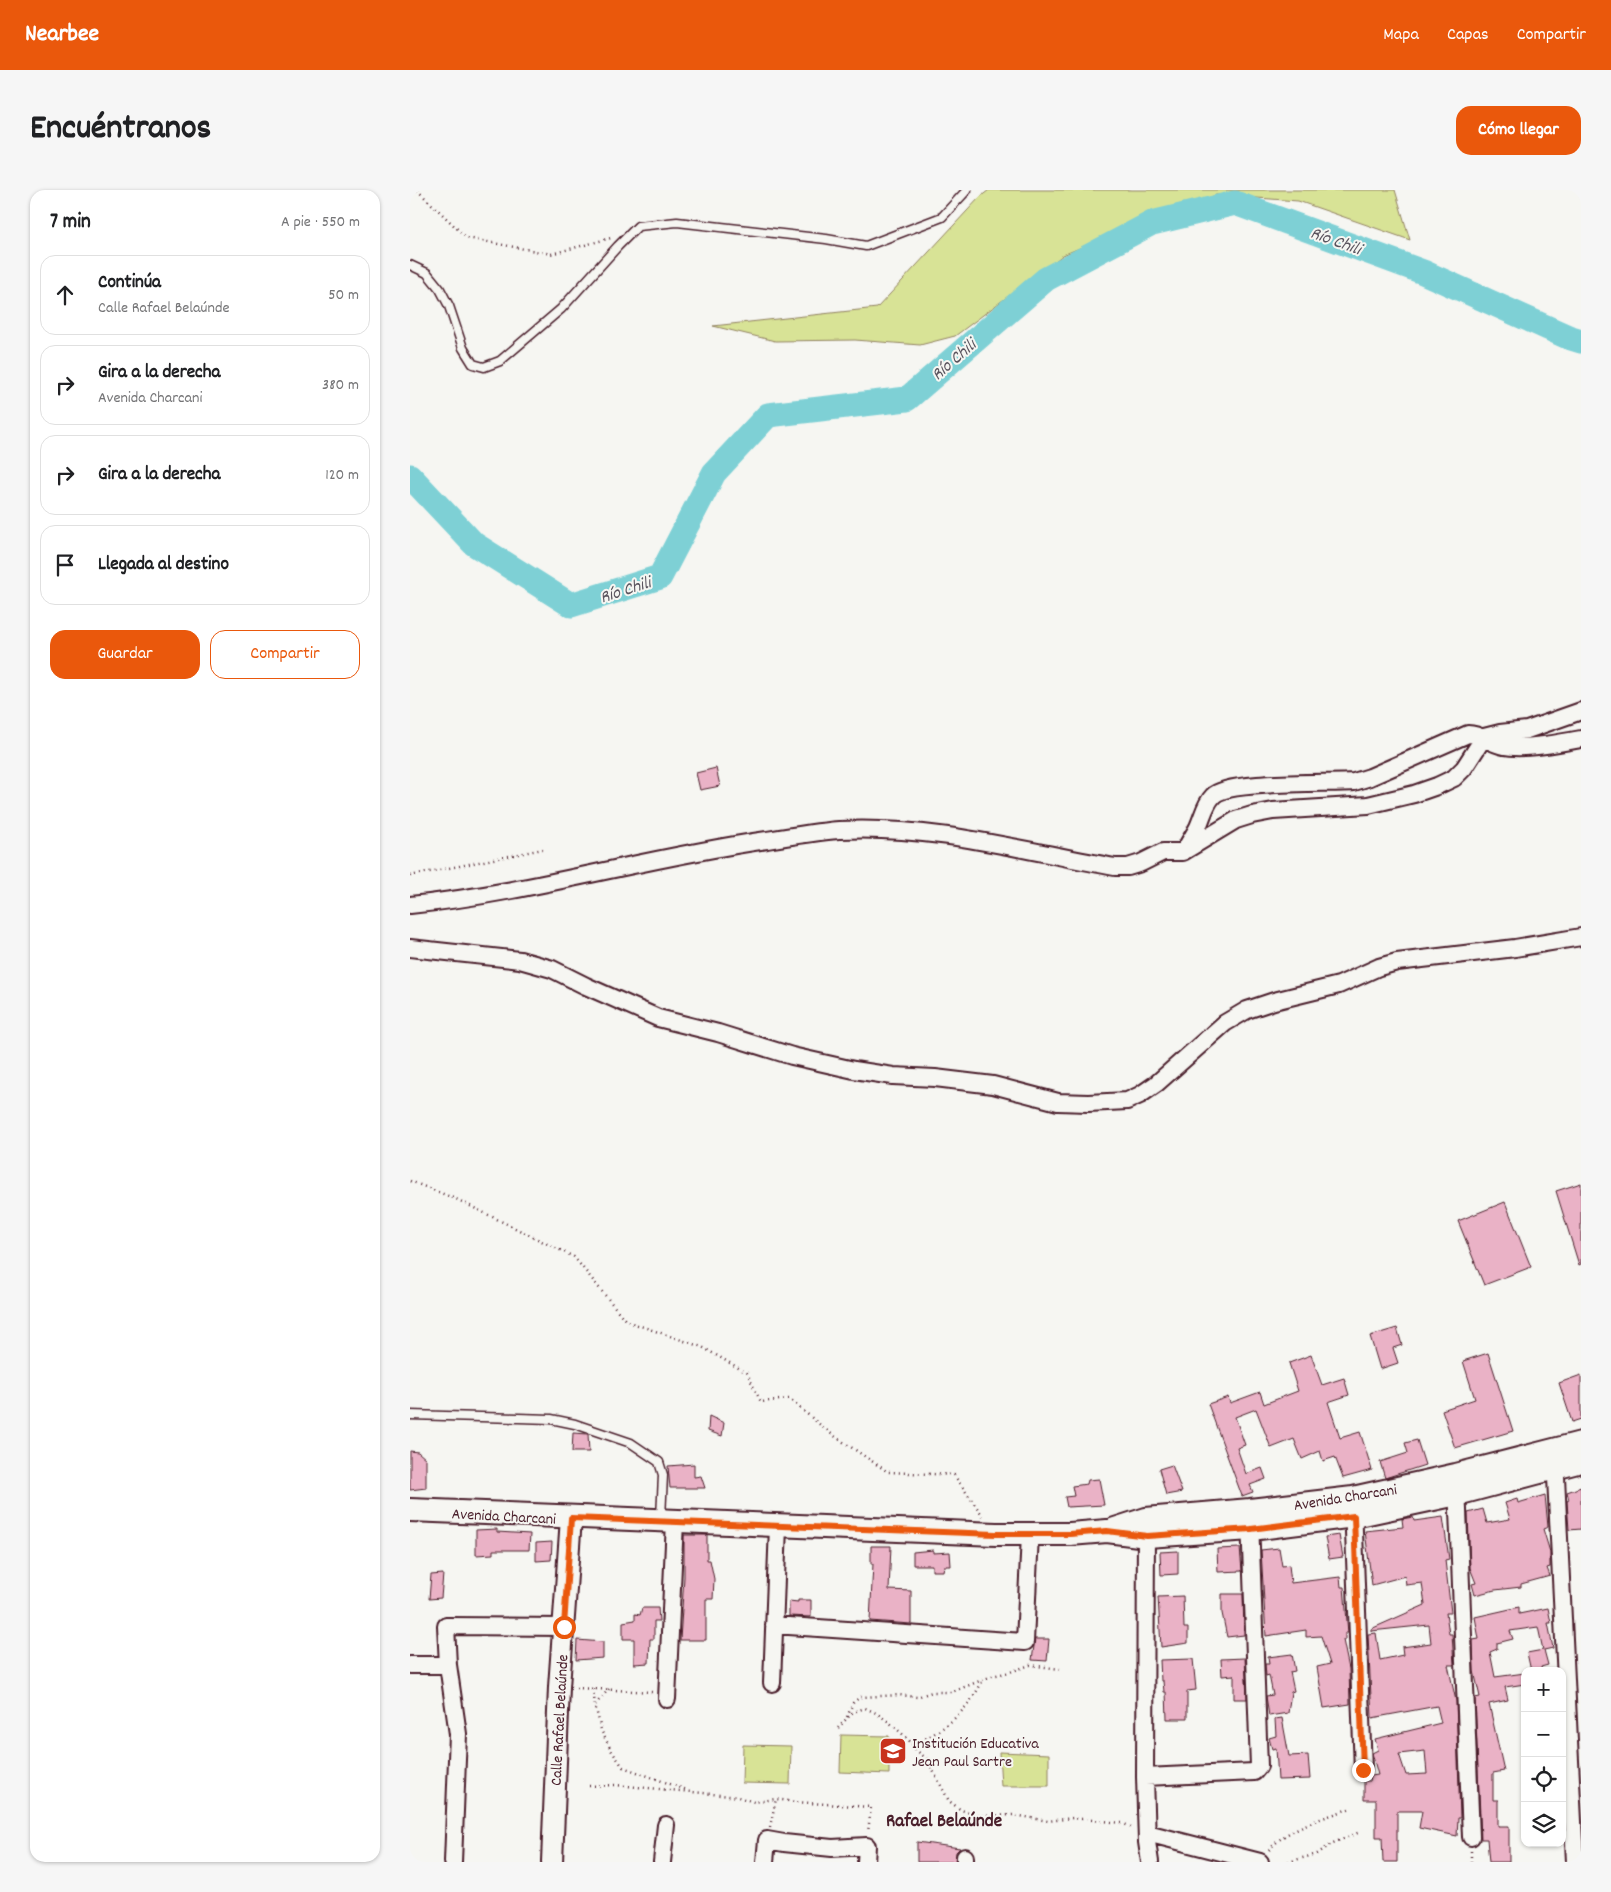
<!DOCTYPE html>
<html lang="es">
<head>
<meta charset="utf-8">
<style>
  :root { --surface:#fff; --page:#f6f6f6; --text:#202124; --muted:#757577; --line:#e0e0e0; --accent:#ea580c }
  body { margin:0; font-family:Dekko,sans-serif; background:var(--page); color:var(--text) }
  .controls { position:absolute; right:15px; bottom:15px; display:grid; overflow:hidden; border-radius:10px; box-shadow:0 1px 4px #0004 }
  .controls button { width:45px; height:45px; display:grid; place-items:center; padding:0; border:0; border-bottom:1px solid var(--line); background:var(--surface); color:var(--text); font:25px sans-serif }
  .stop { position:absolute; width:15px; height:15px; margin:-11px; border:4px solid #ea580c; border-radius:50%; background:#fff }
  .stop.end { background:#ea580c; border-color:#fff; box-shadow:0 1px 5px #0008 }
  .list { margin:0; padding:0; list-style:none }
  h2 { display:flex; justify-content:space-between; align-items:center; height:65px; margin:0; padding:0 20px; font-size:21px }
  h2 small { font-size:16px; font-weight:400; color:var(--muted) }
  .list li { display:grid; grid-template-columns:32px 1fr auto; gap:15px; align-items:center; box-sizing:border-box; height:80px; margin:0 10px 10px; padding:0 10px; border:1px solid var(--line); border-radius:15px }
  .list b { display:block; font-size:19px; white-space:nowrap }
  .list p { margin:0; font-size:16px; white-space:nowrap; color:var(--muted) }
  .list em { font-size:16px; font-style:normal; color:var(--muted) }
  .actions { display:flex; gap:10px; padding:15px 20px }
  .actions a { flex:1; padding:11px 0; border:1px solid var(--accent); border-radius:15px; text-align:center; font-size:18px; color:var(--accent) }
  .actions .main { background:var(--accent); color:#fff }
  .icon { flex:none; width:28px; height:28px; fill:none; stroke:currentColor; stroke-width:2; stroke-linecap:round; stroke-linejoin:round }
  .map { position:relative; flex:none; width:1171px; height:1672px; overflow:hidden; border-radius:15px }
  header { display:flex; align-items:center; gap:30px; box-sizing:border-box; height:70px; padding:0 25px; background:var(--accent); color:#fff }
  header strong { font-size:24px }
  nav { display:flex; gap:28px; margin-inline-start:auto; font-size:18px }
  .intro { display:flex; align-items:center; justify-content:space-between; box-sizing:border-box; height:120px; padding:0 30px }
  h1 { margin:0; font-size:35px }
  .button { padding:12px 22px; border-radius:15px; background:var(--accent); color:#fff; font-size:18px; font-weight:700 }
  main { display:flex; gap:30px; padding:0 30px }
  aside { flex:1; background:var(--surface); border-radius:15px; box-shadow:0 1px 4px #0004 }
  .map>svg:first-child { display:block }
</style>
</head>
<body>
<header>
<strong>Nearbee</strong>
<nav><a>Mapa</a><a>Capas</a><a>Compartir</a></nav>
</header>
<div class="intro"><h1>Encuéntranos</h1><a class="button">Cómo llegar</a></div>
<main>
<aside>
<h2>7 min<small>A pie · 550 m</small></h2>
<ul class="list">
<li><svg class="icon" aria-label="ahead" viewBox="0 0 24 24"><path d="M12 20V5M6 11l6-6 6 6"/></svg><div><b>Continúa</b><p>Calle Rafael Belaúnde</p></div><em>50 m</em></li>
<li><svg class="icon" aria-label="right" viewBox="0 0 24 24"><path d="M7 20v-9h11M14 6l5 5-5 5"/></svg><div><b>Gira a la derecha</b><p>Avenida Charcani</p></div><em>380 m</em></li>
<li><svg class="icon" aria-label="right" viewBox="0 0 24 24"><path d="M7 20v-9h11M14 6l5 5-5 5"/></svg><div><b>Gira a la derecha</b></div><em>120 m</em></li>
<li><svg class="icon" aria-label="arrive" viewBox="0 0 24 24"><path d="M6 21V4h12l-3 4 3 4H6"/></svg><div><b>Llegada al destino</b></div></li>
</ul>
<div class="actions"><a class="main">Guardar</a><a>Compartir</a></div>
</aside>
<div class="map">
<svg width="1171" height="1672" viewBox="0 0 1171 1672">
  <rect width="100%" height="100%" fill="#f6f6f2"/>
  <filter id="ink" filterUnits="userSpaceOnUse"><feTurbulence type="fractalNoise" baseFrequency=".02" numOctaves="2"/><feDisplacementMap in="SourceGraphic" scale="10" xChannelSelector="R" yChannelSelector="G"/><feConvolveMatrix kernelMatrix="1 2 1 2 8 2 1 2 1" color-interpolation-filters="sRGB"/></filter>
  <g filter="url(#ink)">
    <path fill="#d8e396" stroke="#918160" d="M579,0h406l15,50 -112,-39 -82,-6 -73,26 -80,34 -108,81 -35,9 -65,-5 -80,1 -62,-15 164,-18 103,-111z
      M431,1545l48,1v38l-49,-2z
      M333,1555l48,1 -1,38 -48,-1z
      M589,1562l50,2v32h-48z"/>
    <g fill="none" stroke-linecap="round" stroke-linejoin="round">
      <path stroke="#7ed0d5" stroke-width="25" d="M0,286l64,68 97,61 89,-28 54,-104 54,-58 139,-16 139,-120 106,-56 83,-20 188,69 145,65 13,4"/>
    </g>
    <path fill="#eab2c6" stroke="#4a1f2b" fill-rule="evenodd" d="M306,578l4,18 -20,4 -4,-17z
      M1171,993v81l-2,1 -23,-74z
      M1095,1012l26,65 -47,18 -26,-64z
      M987,1138l5,17 -9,3 5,15 -18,6 -10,-33z
      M1078,1163l25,78 -58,17 -13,-38 33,-11 -12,-38z
      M901,1165l11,30 22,-7 5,17 -21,7 12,36 20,-6 12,38 -29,8 -8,-21 -12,4 -3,-10 -18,8 -8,-20 -23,9 -15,-39 -21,8 10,28 -8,3 9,26 16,-6 4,11 -16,6 3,7 -11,4 -34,-92 20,-7 2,6 30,-11 4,12 34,-13 -9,-28z
      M1171,1185v44l-9,3 -13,-39z
      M299,1226l15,7 -2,13 -14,-5z
      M163,1243l15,1 1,18h-17z
      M1007,1250l8,25 -40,13 -5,-16 28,-9 -3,-10z
      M0,1261l8,1 8,7v29l-16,2z
      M284,1274v13l7,-1 4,12h-35l-2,-22z
      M762,1275l10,27 -16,3 -7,-26z
      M689,1289l5,26 -37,2 -2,-10 9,-1 -2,-10 15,-2 1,-4z
      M1171,1297v42l-12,1 -2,-29 2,-1 -2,-8z
      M1135,1305l3,32 -5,2 7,23v15l-3,1 3,8 -29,8v3l-26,3 -20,5 -3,-11 4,-1 -6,-15 -2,-55 15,-4 4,14 23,-4 -5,-16 12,-4 1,4z
      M1003,1327l1,4 29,-4 6,42 -4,1 6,53h-5l3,21h3l2,31h-6l8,36 4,117h-2l-1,18 -38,-8 3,-17h-25v51h-14l-1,-25h-6v-37h-12v-19h6l1,-5 7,-1 -6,-22 6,-3 -3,-11 66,-16 -4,-17 -65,12 -4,-84 8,-1 4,27 23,-5 -1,-8 29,-4 -2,-18 -58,6v-2l54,-24 -3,-22 -16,2 -1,-9 -33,9 -7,-54 38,-4 -1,-8zM1015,1561l2,23 -21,1 -7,-21z
      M87,1339v3l33,2 -1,16h-36v4l-17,1v-25z
      M274,1345h23v25h3l4,19 -1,20h-7v41h-26l4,-63z
      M929,1345l4,22 -14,2 -4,-22z
      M142,1352l-1,18 -15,1v-18z
      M461,1356h20l-2,44 22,1v33l-41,-3 3,-57h-2z
      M830,1358l2,23 -24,1 -1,-23z
      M869,1358l3,18 7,-1 2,18 49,-6 1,10h3l4,46h-3v7h-2l6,29 1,35 -26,4 -7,-41 13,-3 -9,-28 -15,1v-7l-40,6 -5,-86z
      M523,1360v3l17,-1 1,14h-7l-1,5h-11v-6h-19v-13z
      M768,1361v23l-17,1 -1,-23z
      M33,1384l-2,24 -12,1 2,-24z
      M812,1404h21l1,41 -17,2 -5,-24z
      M773,1406l1,32h4v15l-27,4 -3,-50z
      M388,1410h13v17l-22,-1v-15l9,1z
      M1109,1417v7l29,-6 3,15h-3l5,25 -9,2 4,15 -7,2 1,4h-11l-4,-18 16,-3 -5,-23 -28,4 3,8 -16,4v6l-7,3 5,25 30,-4v11l-20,3 3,13 -19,4 15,67 -11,2v27h5v26h11v36h-20l-2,-23h-6l-6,-141 5,-1 -6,-26 -1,-31 6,-1 -4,-22z
      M232,1418h16l1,13h-5v18h-4l-1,24 -15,1v-25h-11v-17l12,-2v-6l5,1z
      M625,1449h14l-2,22 -15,-1z
      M167,1450l26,2v16l-27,2z
      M882,1464l3,17 -5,1 4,19 -3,1 -3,21 -19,3 -3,-20 7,-1 -4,-20 -3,1 -1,-12h4l-1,-7z
      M835,1468l2,41h-13v-24l-12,1 -1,-17z
      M783,1469l3,31 -9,1v28h-20l-1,-27h-2l-1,-11h-2l-1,-21z
      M872,1528l7,38 19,-1 2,24 -32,1 -2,-32 -4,1 -3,-11 7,-2 -1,-17z
      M507,1652l43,6 -4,4 -1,10h-38z"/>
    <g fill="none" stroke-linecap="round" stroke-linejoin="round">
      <g stroke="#4a1f2b" stroke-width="11">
        <path id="service" d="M0,75l17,8 13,16 9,17 14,42 10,16 11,3 16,-6 61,-52 57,-63 20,-20 39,-4 149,17 40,7 76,-29 25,-27
          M0,1225l141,4 24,5 56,19 28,19 4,13 -2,43"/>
      </g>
      <g stroke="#4a1f2b" stroke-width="20">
        <path id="minor" d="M775,660c4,-8 9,-15 13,-23 5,-11 7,-23 15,-31 14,-16 115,-12 141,-14l16,-5 98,-43c14,0 22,10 36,12 20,4 56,-3 77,-7
          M0,715c121,-12 237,-48 357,-65 24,-4 48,-8 72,-10 92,-5 186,21 276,37h13l13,-4 22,-11h20l53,-32 16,-5 21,-4 95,-6 46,-11 23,-8 17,-8 10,-10 20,-31 16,-4 27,-3 54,-19
          M0,758l110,12 32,9 34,17 72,32 60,15 74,23 62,14 39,6 42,2 58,7 65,17 30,1 39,-2 13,-6 16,-11 69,-61 22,-13 27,-9 65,-16 40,-18 18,-5 118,-14 66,-11
          M1145,1267l20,405
          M1047,1295l14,352
          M943,1315l10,265
          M736,1335l-1,252 2,65 3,20
          M364,1435l251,17 5,-108
          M0,1475h38
          M362,1493l6,-157
          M257,1509l8,-178
          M735,1587l109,-5 5,-6 -9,-246
          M737,1643l113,29
          M43,1672l5,-128 -10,-69 -2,-39 118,1
          M252,1672l4,-37
          M355,1672l2,-22 17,3 48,5 35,-2 -1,16
          M555,1672v-5"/>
      </g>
      <g stroke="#4a1f2b" stroke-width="24">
        <path id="tertiary" d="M142,1672l7,-175 12,-169"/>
      </g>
      <g stroke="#4a1f2b" stroke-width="26">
        <path id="secondary" d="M0,1320l586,24h74l37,-3 40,5 104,-7 103,-13 103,-22 124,-33
          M705,1339l31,-10 104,-9 103,-12 103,-23 125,-32"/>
      </g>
      <path stroke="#4a1f2b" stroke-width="2.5" stroke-dasharray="1 4" stroke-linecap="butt" d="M7,0l50,48 84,16 60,-16
        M0,686l133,-27
        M0,991l46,18 118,58 52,64 76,26 45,26 14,29 28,-3 41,34 58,39 66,3 29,41
        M166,1498l77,4
        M183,1499l2,16
        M199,1499l-14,16 6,25 10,20 12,17 64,23
        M437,1527l6,-14 7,-6 39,-2 18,2 15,-5h20l40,-16 18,-4 20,-7 30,4
        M428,1538l15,-16 12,-4 11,5 13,9 19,17 9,12 10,8 22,42 12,9 19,6 35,-1 33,6 25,-3 49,5 9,4
        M502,1555c32,-14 55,-33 71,-65
        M179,1596l26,-1 88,8 35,4 16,5 22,-3 19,3 76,5 -3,25
        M360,1637l6,-28
        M859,1660c20,-24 54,-31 82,-42
        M1061,1661v11
        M878,1672l29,-8 16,-11 27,-11"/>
      <use href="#service" stroke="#f6f6f2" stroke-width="8"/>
      <use href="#minor" stroke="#f6f6f2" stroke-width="16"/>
      <use href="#tertiary" stroke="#f6f6f2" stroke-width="20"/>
      <use href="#secondary" stroke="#f6f6f2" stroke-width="22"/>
    </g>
  </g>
  <g fill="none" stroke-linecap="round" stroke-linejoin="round" filter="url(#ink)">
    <path stroke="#ea580c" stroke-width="6" d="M154,1437l7,-109 425,16h74l37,-3 40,5 104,-7 103,-13 9,254"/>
  </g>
  <defs>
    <g id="school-square" transform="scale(1.4375)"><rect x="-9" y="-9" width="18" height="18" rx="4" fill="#c8321e" stroke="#f6f6f2"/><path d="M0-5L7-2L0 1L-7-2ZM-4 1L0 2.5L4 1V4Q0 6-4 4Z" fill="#fff"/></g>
  </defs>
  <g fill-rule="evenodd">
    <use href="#school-square" x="483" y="1561"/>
  </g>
  <g text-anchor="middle" stroke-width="4" stroke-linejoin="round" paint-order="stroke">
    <g font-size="16" fill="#4a1f2b" stroke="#f6f6f2">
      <text transform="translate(935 1306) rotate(-9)" y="6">Avenida Charcani</text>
      <text transform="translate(94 1325) rotate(3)" y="6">Avenida Charcani</text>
      <text transform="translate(148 1530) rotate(-87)" y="6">Calle Rafael Belaúnde</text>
    </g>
    <g font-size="16" fill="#4a1f2b" stroke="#f6f6f2" text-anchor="start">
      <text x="502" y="1558">Institución Educativa<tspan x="502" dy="18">Jean Paul Sartre</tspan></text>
    </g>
    <g font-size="18" font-style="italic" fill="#5a545e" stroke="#f6f6f2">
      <text transform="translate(926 50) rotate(20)" y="6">Río Chili</text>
      <text transform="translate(543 169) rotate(-41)" y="6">Río Chili</text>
      <text transform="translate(215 399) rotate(-18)" y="6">Río Chili</text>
    </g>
    <g font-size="19" font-weight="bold" fill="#4a1f2b" stroke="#f6f6f2">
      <text x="534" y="1636">Rafael Belaúnde</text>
    </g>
  </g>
</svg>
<div class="controls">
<button>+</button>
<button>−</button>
<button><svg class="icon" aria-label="locate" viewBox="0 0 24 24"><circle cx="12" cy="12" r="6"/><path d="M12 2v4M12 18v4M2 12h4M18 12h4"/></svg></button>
<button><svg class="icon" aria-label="layers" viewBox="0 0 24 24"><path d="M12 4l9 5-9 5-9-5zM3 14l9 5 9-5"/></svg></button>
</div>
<div class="stop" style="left:154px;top:1437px"></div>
<div class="stop end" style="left:953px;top:1580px"></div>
</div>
</main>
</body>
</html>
